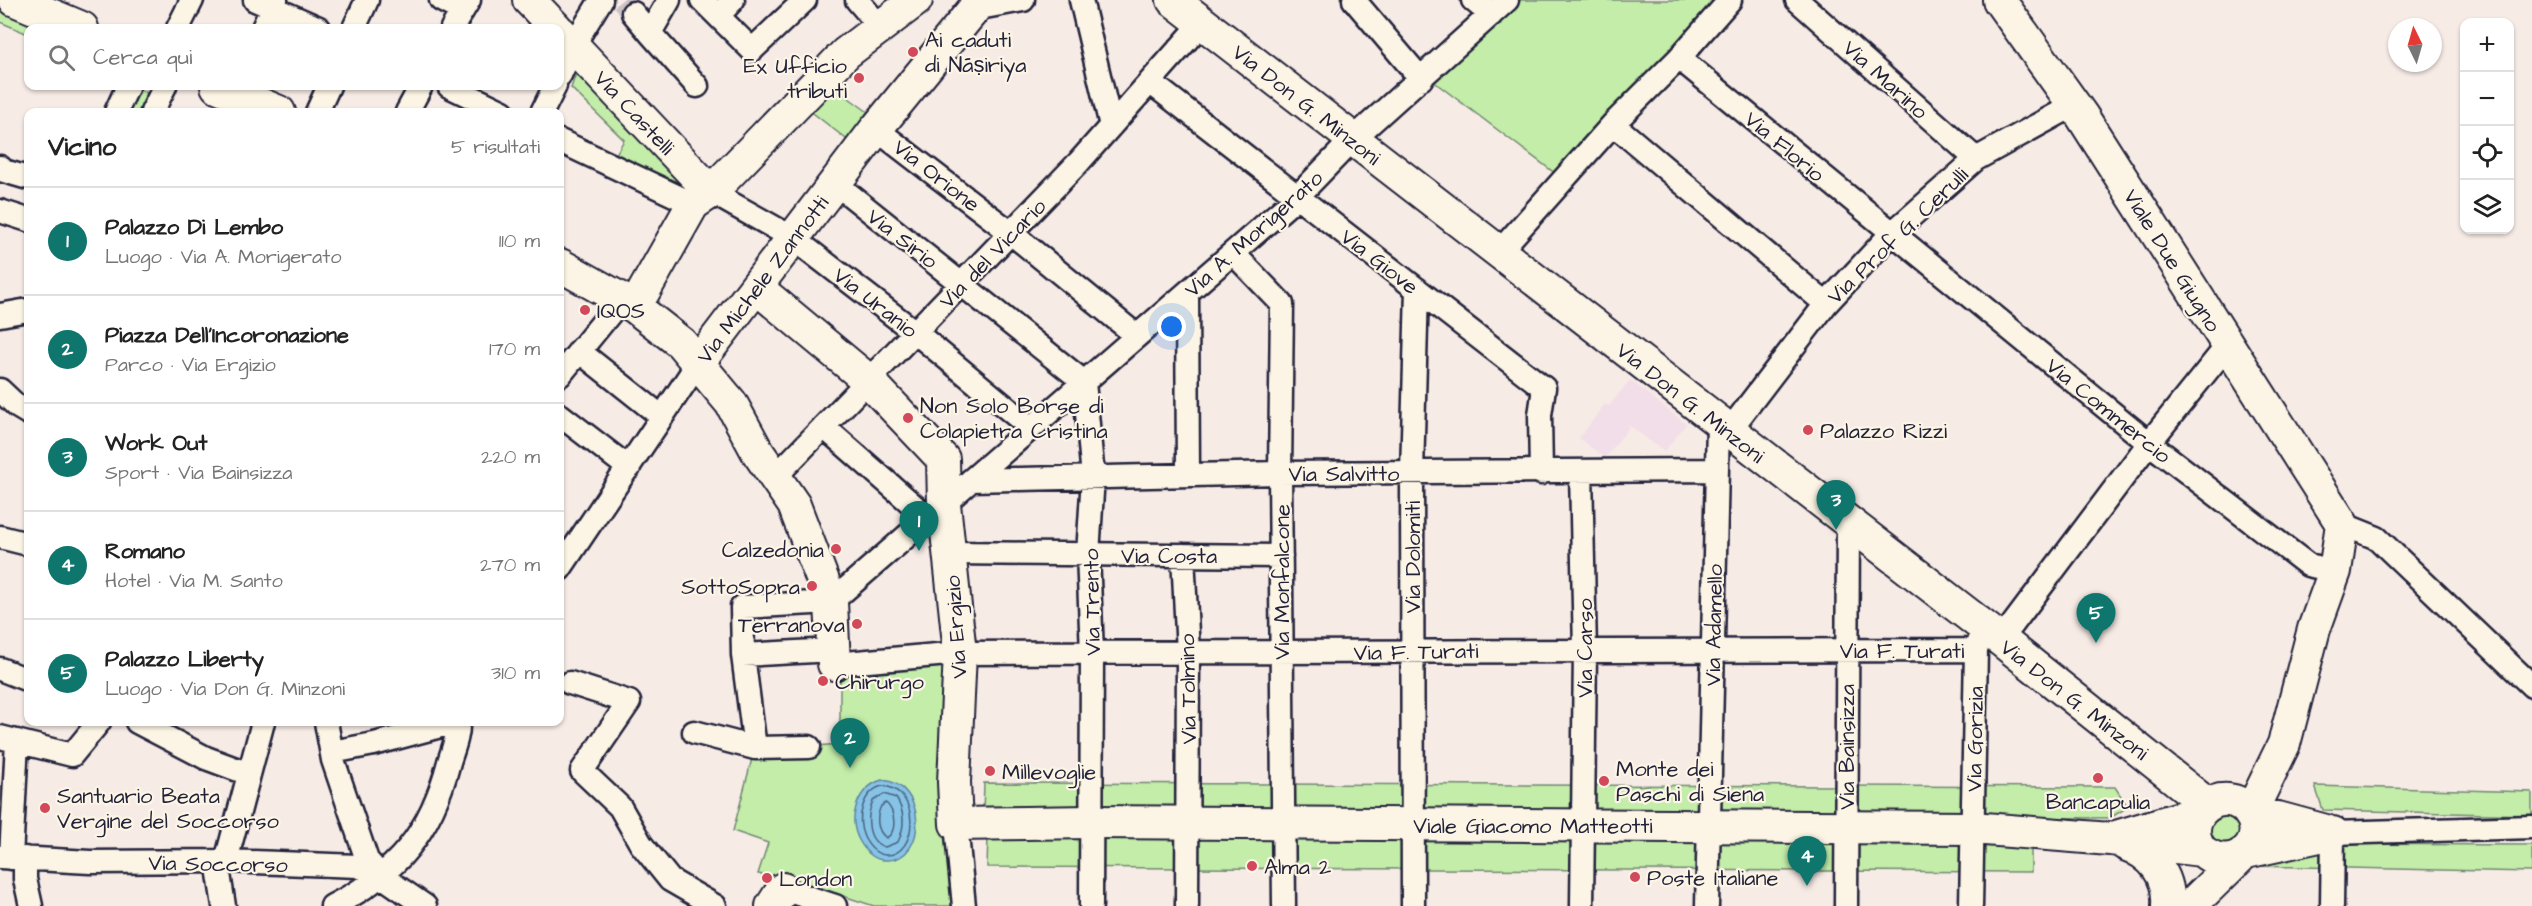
<!DOCTYPE html>
<html lang="it">
<head>
<meta charset="utf-8">
<style>
  :root { --surface:#fff; --page:#f6f6f6; --text:#222; --muted:#767676; --line:#e0e0e0; --accent:#0f766e }
  body { margin:0; font-family:"Architects Daughter",sans-serif; background:var(--page); color:var(--text) }
  .controls { position:absolute; right:18px; top:18px; display:grid; overflow:hidden; border-radius:12px; box-shadow:0 2px 4px #0004 }
  .controls button { width:54px; height:54px; display:grid; place-items:center; padding:0; border:0; border-bottom:2px solid var(--line); background:var(--surface); color:var(--text); font:30px sans-serif }
  .compass { position:absolute; left:2388px; top:18px; width:54px; height:54px; border-radius:50%; background:var(--surface); box-shadow:0 2px 4px #0004; rotate:355deg }
  .you { position:absolute; left:1172px; top:327px; width:21px; height:21px; margin:-15px; border:4px solid #fff; border-radius:50%; background:#1a73e8; box-shadow:0 0 0 9px #1a73e833 }
  .badge { display:grid; place-items:center; width:39px; height:39px; border-radius:50%; background:var(--accent); color:#fff; font-size:20px; font-weight:700 }
  .pin { position:absolute; translate:-50% -50px; filter:drop-shadow(0 2px 3px #0008) }
  .pin::after { content:''; position:absolute; top:32px; width:21px; height:18px; background:inherit; clip-path:polygon(0 0,100% 0,50% 100%) }
  .list { margin:0; padding:0; list-style:none }
  h2 { display:flex; justify-content:space-between; align-items:center; height:78px; margin:0; padding:0 24px; font-size:26px }
  h2 small { font-size:20px; font-weight:400; color:var(--muted) }
  .list li { display:grid; grid-template-columns:39px 1fr auto; gap:18px; align-items:center; box-sizing:border-box; height:108px; padding:0 24px; border-top:2px solid var(--line) }
  .list b { display:block; font-size:22px; white-space:nowrap }
  .list p { margin:0; font-size:20px; white-space:nowrap; color:var(--muted) }
  .list em { font-size:20px; font-style:normal; color:var(--muted) }
  .icon { flex:none; width:33px; height:33px; fill:none; stroke:currentColor; stroke-width:2; stroke-linecap:round; stroke-linejoin:round }
  .map { position:relative; flex:none; width:2532px; height:906px; overflow:hidden }
  .search { position:absolute; background:var(--surface); box-shadow:0 2px 4px #0004; left:24px; top:24px; width:540px; height:66px; display:flex; align-items:center; gap:15px; box-sizing:border-box; padding:0 21px; border-radius:12px; color:var(--muted); font-size:22px }
  .panel { position:absolute; background:var(--surface); box-shadow:0 2px 4px #0004; left:24px; top:108px; width:540px; height:618px; border-radius:12px }
  .map>svg:first-child { display:block }
</style>
</head>
<body>
<div class="map">
<svg width="2532" height="906" viewBox="0 0 2532 906">
  <rect width="100%" height="100%" fill="#f7ebe6"/>
  <filter id="ink" filterUnits="userSpaceOnUse"><feTurbulence type="fractalNoise" baseFrequency=".0167" numOctaves="2"/><feDisplacementMap in="SourceGraphic" scale="12" xChannelSelector="R" yChannelSelector="G"/><feConvolveMatrix kernelMatrix="1 2 1 2 8 2 1 2 1" color-interpolation-filters="sRGB"/></filter>
  <g filter="url(#ink)">
    <path fill="#f2dee8" d="M1630,380l56,44 -22,28 -34,-26 -25,32 -26,-20 26,-34 4,2z"/>
    <path fill="#c3eda9" stroke="#728872" stroke-width="1.5" d="M0,0l68,28h-40v6l-28,-12z
      M1519,0h204l-163,177 -131,-99z
      M580,62l125,130 -12,12 -82,-41 13,-23 -53,-52z
      M831,85l44,32 -25,25 -46,-36z
      M137,89l13,5 -8,18h-14z
      M954,663l-9,168 7,75h-78l-74,-24 -42,-8 10,-31 -35,-12 21,-80 86,-7v-74z
      M984,783l1131,4 13,20 -18,11 -1127,-5z
      M2315,786l217,6v23l-209,-5z
      M2218,801l37,34 -36,26 -19,-49z
      M988,837l1043,4v31l-1044,-5z
      M2320,844l212,1v27l-281,-6z"/>
    <path fill="#86c3e6" stroke="#5e83a2" stroke-width="1.5" d="M882,780c45,3 46,80 5,80 -14,1 -22,-9 -28,-20 -12,-23 -1,-53 23,-60z"/>
    <g fill="none" stroke-linecap="round" stroke-linejoin="round">
      <path stroke="#4a627f" stroke-width="1.5" d="M882,786c39,2 37,71 3,69 -10,-1 -17,-10 -21,-18 -8,-18 -2,-45 18,-51z
        M884,794l12,4c9,14 9,29 2,44l-13,5c-19,-5 -19,-31 -12,-46z
        M886,803c9,8 12,29 0,35 -10,-8 -10,-21 -5,-32z"/>
      <path stroke="#ccc3c4" stroke-width="22" stroke-dasharray="22 11" stroke-linecap="butt" d="M622,0l11,13"/>
      <g stroke="#22223b" stroke-width="27">
        <path id="street" d="M255,0l64,28
          M441,0l21,11
          M669,0l-19,33 47,53
          M702,0l50,50 53,-50
          M857,0l24,28
          M1081,0l30,126
          M1354,0l67,79
          M1473,0l18,15
          M1797,0l179,159
          M974,9l49,-9
          M633,13l17,20
          M718,16l15,-16
          M178,28l14,-28
          M263,28l13,-28
          M354,28l13,-28
          M452,28l17,-28
          M1679,58l470,385 159,122 27,6
          M560,75l13,-29 28,-46
          M1150,82l394,306 -4,27 1,58
          M449,86l54,26
          M116,112l12,-26
          M152,112l13,-26
          M317,112l12,-26
          M407,112l14,-26
          M542,112l13,-26
          M1613,124l213,180
          M876,129l135,104 126,103
          M560,141l133,63
          M0,167l4,4 24,7
          M835,183l249,199 9,95 -5,77 4,99 -1,253
          M711,192l82,46 122,94 116,96
          M0,211l28,9
          M1499,252l114,-128 66,-66 51,-58
          M1233,253l49,51 -2,169 4,433
          M1187,293l1,182
          M0,315l28,-5
          M579,351l83,66
          M560,375l61,-75
          M0,390l18,17 10,6
          M560,415l69,53
          M824,427l104,91
          M1729,431l97,-127 65,-70 85,-75 98,-54
          M1581,472l4,179 -3,255
          M775,477l304,-315 123,-139
          M971,480l309,-7 436,-3
          M2342,524l35,14 155,148
          M0,537l28,7
          M949,553l332,3
          M1183,555l5,98 -1,253
          M560,569l138,-206
          M2001,640l148,-197 78,-97
          M743,655l90,-5
          M834,664l126,-11 1016,-3 8,-21
          M0,669l28,11
          M570,683l59,19 -47,69 38,36 21,37 29,36 45,26
          M137,722l69,36 43,16
          M326,722l7,38 34,100 13,15
          M694,732l61,16 54,-1
          M0,737l72,18 27,-33
          M755,748l-12,-93 -1,-48 89,-5 466,-405 56,-58 154,-139
          M332,752l42,-8 82,-22
          M956,824l8,82
          M0,857l90,5 136,-1 132,5 22,9 45,31
          M11,858l6,-117
          M25,858v21l6,27
          M217,861l7,45
          M226,861l37,-139
          M783,889l52,17
          M332,906c65,-32 99,-74 117,-144 4,-13 10,-27 9,-40
          M1413,906l-1,-433 5,-184
          M1707,906l11,-483
          M1846,906l2,-383
          M1971,906l5,-256
          M2332,906l1,-73 199,-6"/>
      </g>
      <g stroke="#22223b" stroke-width="36">
        <path id="secondary" d="M15,0l67,28
          M529,0l27,28
          M1173,0l828,640 207,165
          M1999,0l83,116 260,408 -7,47 -21,58 -30,115 -34,70
          M560,32l151,160
          M217,86l62,26
          M560,265l75,42 46,36 50,60 26,48 37,54 37,97 3,62
          M756,287l113,94 74,78 1,45 16,149 -6,129 2,42 135,-2 881,6 138,11 91,11c32,27 70,-9 48,-38 -24,-31 -73,3 -48,38
          M635,307l58,-103 18,-12 135,-139 70,-53
          M698,363l178,-234 98,-120 4,-9
          M2252,817l26,1 48,13
          M2116,837l84,-25
          M2125,844c28,10 45,32 43,62
          M2246,852l87,-19
          M772,906l11,-17
          M2190,906l50,-49"/>
      </g>
      <use href="#street" stroke="#fcf5e5" stroke-width="22"/>
      <use href="#secondary" stroke="#fcf5e5" stroke-width="32"/>
    </g>
  </g>
  <g fill="#d1495b" stroke="#fcf5e5" stroke-width="2">
    <circle cx="913" cy="52" r="6"/>
    <circle cx="859" cy="78" r="6"/>
    <circle cx="585" cy="310" r="6"/>
    <circle cx="908" cy="418" r="6"/>
    <circle cx="1808" cy="430" r="6"/>
    <circle cx="836" cy="549" r="6"/>
    <circle cx="812" cy="586" r="6"/>
    <circle cx="857" cy="624" r="6"/>
    <circle cx="823" cy="681" r="6"/>
    <circle cx="990" cy="771" r="6"/>
    <circle cx="2098" cy="778" r="6"/>
    <circle cx="1604" cy="781" r="6"/>
    <circle cx="45" cy="808" r="6"/>
    <circle cx="1252" cy="866" r="6"/>
    <circle cx="1635" cy="877" r="6"/>
    <circle cx="767" cy="878" r="6"/>
  </g>
  <g text-anchor="middle" stroke-width="4.5" stroke-linejoin="round" paint-order="stroke">
    <g font-size="22" fill="#22223b" stroke="#fcf5e5" text-anchor="start">
      <text x="925" y="47">Ai caduti<tspan x="925" dy="25">di Nāṣiriya</tspan></text>
      <text x="847" y="73" text-anchor="end">Ex Ufficio<tspan x="847" dy="25">tributi</tspan></text>
      <text x="597" y="318">IQOS</text>
      <text x="920" y="413">Non Solo Borse di<tspan x="920" dy="25">Colapietra Cristina</tspan></text>
      <text x="1820" y="438">Palazzo Rizzi</text>
      <text x="824" y="557" text-anchor="end">Calzedonia</text>
      <text x="800" y="594" text-anchor="end">SottoSopra</text>
      <text x="845" y="632" text-anchor="end">Terranova</text>
      <text x="835" y="689">Chirurgo</text>
      <text x="1616" y="776">Monte dei<tspan x="1616" dy="25">Paschi di Siena</tspan></text>
      <text x="1002" y="779">Millevoglie</text>
      <text x="57" y="803">Santuario Beata<tspan x="57" dy="25">Vergine del Soccorso</tspan></text>
      <text x="2098" y="809" text-anchor="middle">Bancapulia</text>
      <text x="1264" y="874">Alma 2</text>
      <text x="1647" y="885">Poste Italiane</text>
      <text x="779" y="886">London</text>
    </g>
    <g font-size="22" fill="#22223b" stroke="#fcf5e5">
      <text transform="translate(1886 79) rotate(42)" y="8">Via Marino</text>
      <text transform="translate(1307 104) rotate(38)" y="8">Via Don G. Minzoni</text>
      <text transform="translate(635 112) rotate(47)" y="8">Via Castelli</text>
      <text transform="translate(1785 146) rotate(40)" y="8">Via Florio</text>
      <text transform="translate(937 175) rotate(38)" y="8">Via Orione</text>
      <text transform="translate(1253 233) rotate(-42)" y="8">Via A. Morigerato</text>
      <text transform="translate(1897 235) rotate(-44)" y="8">Via Prof G. Cerulli</text>
      <text transform="translate(903 238) rotate(38)" y="8">Via Sirio</text>
      <text transform="translate(992 253) rotate(-46)" y="8">Via del Vicario</text>
      <text transform="translate(2173 260) rotate(58)" y="8">Viale Due Giugno</text>
      <text transform="translate(1380 261) rotate(38)" y="8">Via Giove</text>
      <text transform="translate(762 279) rotate(-53)" y="8">Via Michele Zannotti</text>
      <text transform="translate(876 302) rotate(38)" y="8">Via Uranio</text>
      <text transform="translate(1691 402) rotate(38)" y="8">Via Don G. Minzoni</text>
      <text transform="translate(2109 410) rotate(39)" y="8">Via Commercio</text>
      <text x="1344" y="481">Via Salvitto</text>
      <text x="1169" y="563">Via Costa</text>
      <text transform="translate(1412 557) rotate(-90)" y="8">Via Dolomiti</text>
      <text transform="translate(1281 582) rotate(-90)" y="8">Via Monfalcone</text>
      <text transform="translate(1091 602) rotate(-91)" y="8">Via Trento</text>
      <text transform="translate(1713 625) rotate(-89)" y="8">Via Adamello</text>
      <text transform="translate(955 627) rotate(-94)" y="8">Via Ergizio</text>
      <text transform="translate(1584 648) rotate(-90)" y="8">Via Carso</text>
      <text x="1902" y="658">Via F. Turati</text>
      <text transform="translate(1416 651) rotate(-1)" y="8">Via F. Turati</text>
      <text transform="translate(1187 689) rotate(-91)" y="8">Via Tolmino</text>
      <text transform="translate(2075 699) rotate(38)" y="8">Via Don G. Minzoni</text>
      <text transform="translate(1974 739) rotate(-89)" y="8">Via Gorizia</text>
      <text transform="translate(1846 747) rotate(-90)" y="8">Via Bainsizza</text>
      <text x="1533" y="833">Viale Giacomo Matteotti</text>
      <text transform="translate(218 863) rotate(1)" y="8">Via Soccorso</text>
    </g>
  </g>
</svg>
<div class="controls">
<button>+</button>
<button>−</button>
<button><svg class="icon" aria-label="locate" viewBox="0 0 24 24"><circle cx="12" cy="12" r="6"/><path d="M12 2v4M12 18v4M2 12h4M18 12h4"/></svg></button>
<button><svg class="icon" aria-label="layers" viewBox="0 0 24 24"><path d="M12 4l9 5-9 5-9-5zM3 14l9 5 9-5"/></svg></button>
</div>
<svg class="compass" viewBox="-18 -18 36 36"><path d="M0-13l5 13h-10z" fill="#e53935"/><path d="M0 13l5-13h-10z" fill="#767676"/></svg>
<div class="you"></div>
<div class="pin badge" style="left:919px;top:551px">1</div>
<div class="pin badge" style="left:850px;top:768px">2</div>
<div class="pin badge" style="left:1836px;top:530px">3</div>
<div class="pin badge" style="left:1807px;top:886px">4</div>
<div class="pin badge" style="left:2096px;top:643px">5</div>
<div class="search"><svg class="icon" aria-label="search" viewBox="0 0 24 24"><circle cx="10" cy="10" r="6"/><path d="M15 15l6 6"/></svg>Cerca qui</div>
<section class="panel">
<h2>Vicino<small>5 risultati</small></h2>
<ul class="list">
<li><span class="badge">1</span><div><b>Palazzo Di Lembo</b><p>Luogo · Via A. Morigerato</p></div><em>110 m</em></li>
<li><span class="badge">2</span><div><b>Piazza Dell'Incoronazione</b><p>Parco · Via Ergizio</p></div><em>170 m</em></li>
<li><span class="badge">3</span><div><b>Work Out</b><p>Sport · Via Bainsizza</p></div><em>220 m</em></li>
<li><span class="badge">4</span><div><b>Romano</b><p>Hotel · Via M. Santo</p></div><em>270 m</em></li>
<li><span class="badge">5</span><div><b>Palazzo Liberty</b><p>Luogo · Via Don G. Minzoni</p></div><em>310 m</em></li>
</ul>
</section>
</div>
</body>
</html>
